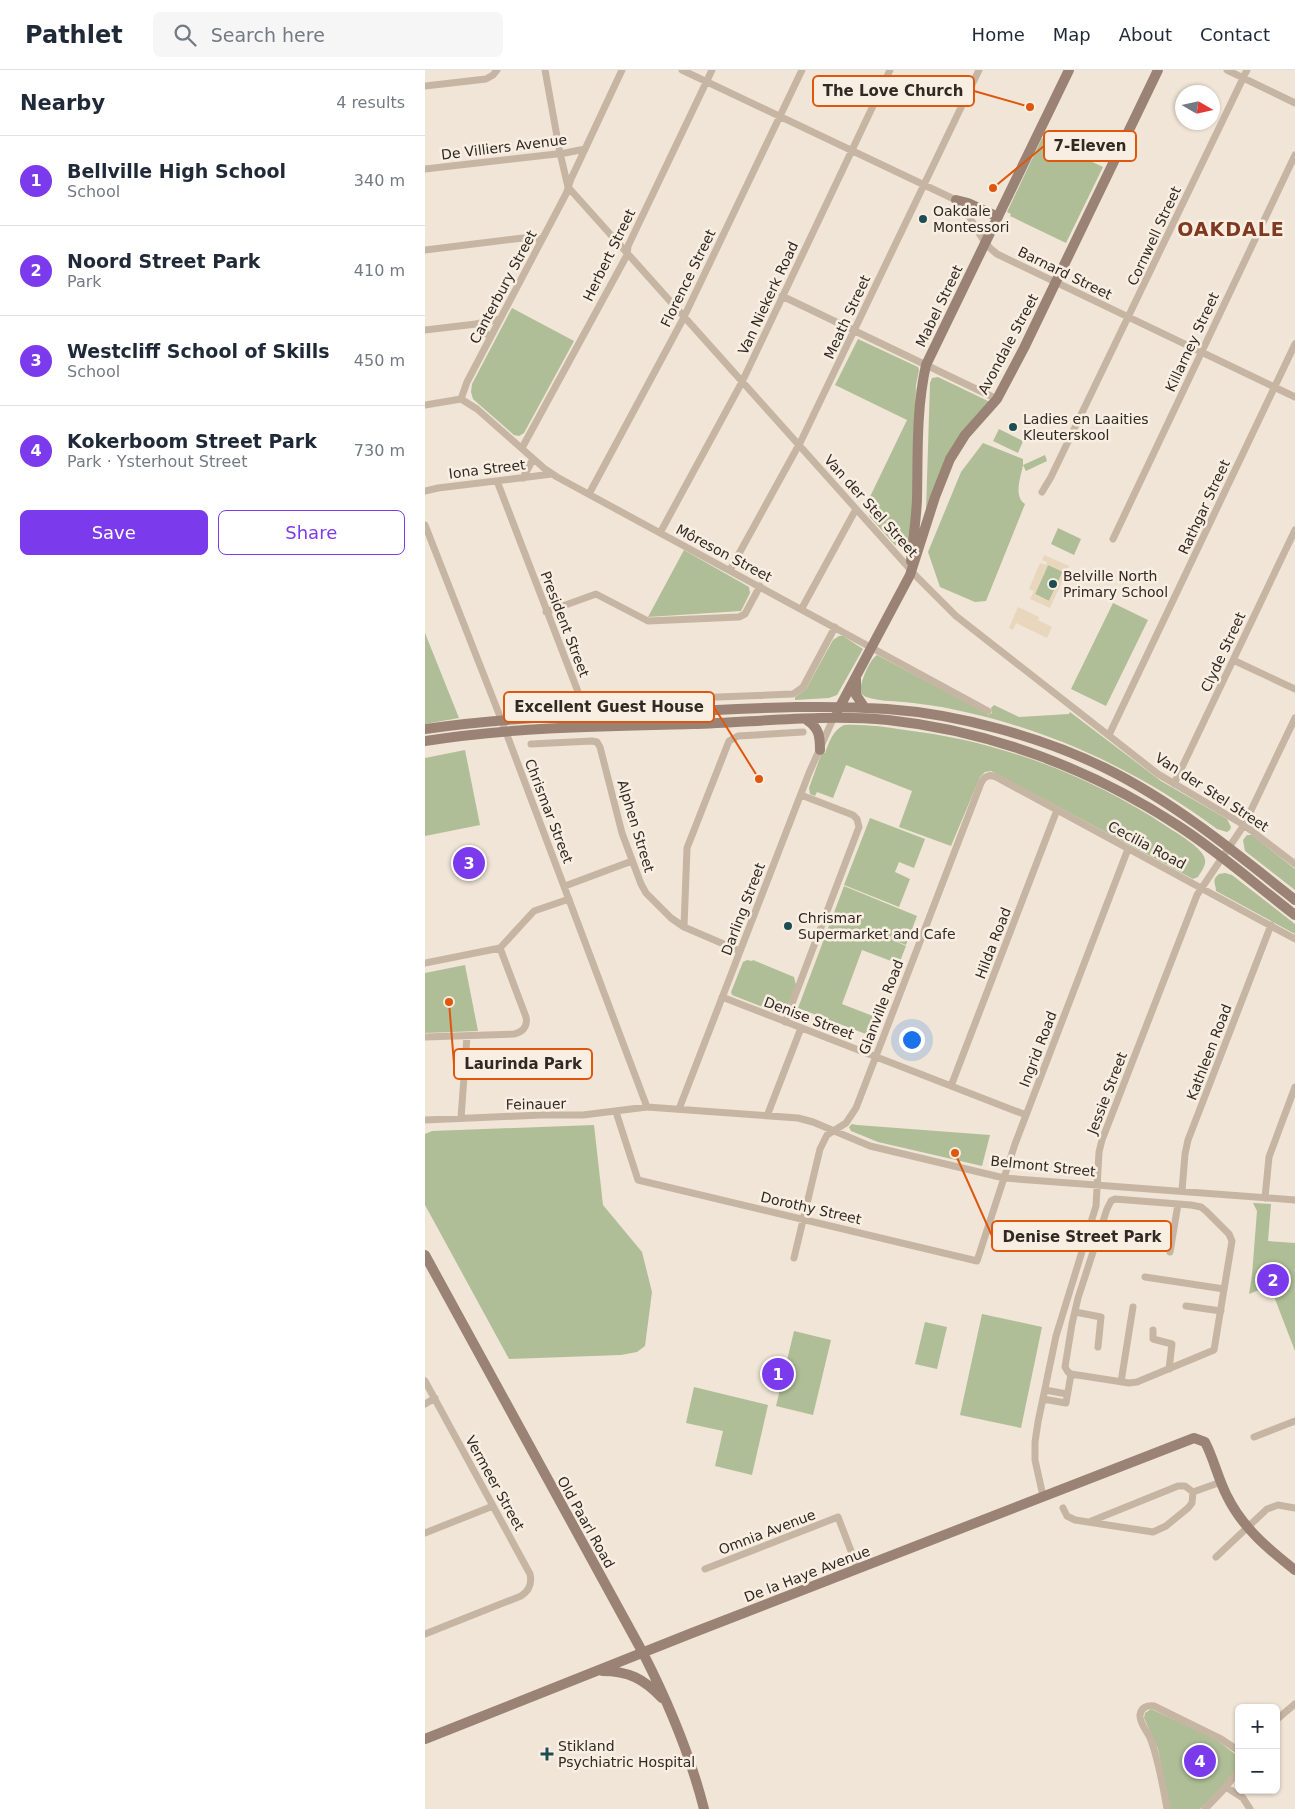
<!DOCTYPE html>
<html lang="en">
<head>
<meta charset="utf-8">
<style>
  :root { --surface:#fff; --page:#f6f6f7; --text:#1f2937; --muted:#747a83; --line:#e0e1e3; --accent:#7c3aed }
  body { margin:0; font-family:"DejaVu Sans",sans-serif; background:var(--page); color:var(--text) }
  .controls { position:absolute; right:15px; bottom:15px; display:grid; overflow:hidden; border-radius:8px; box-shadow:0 1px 4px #0004 }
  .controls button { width:45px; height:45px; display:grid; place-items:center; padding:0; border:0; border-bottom:1px solid var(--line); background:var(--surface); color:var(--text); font:25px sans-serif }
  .compass { position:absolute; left:750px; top:15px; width:45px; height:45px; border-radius:50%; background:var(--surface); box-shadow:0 1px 4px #0004; rotate:99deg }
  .you { position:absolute; left:486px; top:969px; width:18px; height:18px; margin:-12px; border:4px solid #fff; border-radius:50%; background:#1a73e8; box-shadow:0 0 0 8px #1a73e833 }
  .badge { display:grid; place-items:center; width:32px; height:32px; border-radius:50%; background:var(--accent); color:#fff; font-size:16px; font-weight:700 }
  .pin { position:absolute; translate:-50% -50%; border:2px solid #fff; box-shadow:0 1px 5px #0006 }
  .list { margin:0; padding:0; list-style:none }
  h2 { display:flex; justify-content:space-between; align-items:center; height:65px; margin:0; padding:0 20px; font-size:21px }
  h2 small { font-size:16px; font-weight:400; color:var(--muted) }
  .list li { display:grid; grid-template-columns:32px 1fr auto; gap:15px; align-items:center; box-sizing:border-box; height:90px; padding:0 20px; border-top:1px solid var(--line) }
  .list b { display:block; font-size:19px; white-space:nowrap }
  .list p { margin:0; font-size:16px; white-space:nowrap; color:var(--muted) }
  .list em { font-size:16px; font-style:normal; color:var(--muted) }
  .actions { display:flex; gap:10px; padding:15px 20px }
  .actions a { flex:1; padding:11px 0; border:1px solid var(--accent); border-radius:8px; text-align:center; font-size:18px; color:var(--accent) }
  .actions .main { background:var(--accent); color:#fff }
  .icon { flex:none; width:28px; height:28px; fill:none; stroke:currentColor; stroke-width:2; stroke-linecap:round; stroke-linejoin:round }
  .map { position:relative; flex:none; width:870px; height:1739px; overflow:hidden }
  header { display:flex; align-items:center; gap:30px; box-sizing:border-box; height:70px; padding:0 25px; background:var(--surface); border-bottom:1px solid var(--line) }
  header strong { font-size:24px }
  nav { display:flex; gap:28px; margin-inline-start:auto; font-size:18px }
  .search { width:350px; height:45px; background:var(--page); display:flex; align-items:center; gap:12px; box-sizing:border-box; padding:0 18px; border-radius:8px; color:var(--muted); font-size:19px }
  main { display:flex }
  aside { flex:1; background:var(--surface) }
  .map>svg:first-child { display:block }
</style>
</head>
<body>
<header>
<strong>Pathlet</strong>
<div class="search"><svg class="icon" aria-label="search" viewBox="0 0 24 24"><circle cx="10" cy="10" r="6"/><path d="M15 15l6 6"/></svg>Search here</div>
<nav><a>Home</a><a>Map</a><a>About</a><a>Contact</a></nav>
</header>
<main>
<aside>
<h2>Nearby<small>4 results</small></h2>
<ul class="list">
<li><span class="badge">1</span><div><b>Bellville High School</b><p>School</p></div><em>340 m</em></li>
<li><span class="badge">2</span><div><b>Noord Street Park</b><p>Park</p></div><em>410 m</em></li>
<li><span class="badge">3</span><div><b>Westcliff School of Skills</b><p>School</p></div><em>450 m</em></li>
<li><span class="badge">4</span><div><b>Kokerboom Street Park</b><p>Park · Ysterhout Street</p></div><em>730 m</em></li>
</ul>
<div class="actions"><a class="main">Save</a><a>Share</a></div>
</aside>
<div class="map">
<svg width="870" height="1739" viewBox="0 0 870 1739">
  <rect width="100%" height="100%" fill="#f0e5d6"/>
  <path fill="#b0be97" d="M617,68l61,29 -37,76 -56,-27 1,-2 -4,-2z
    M87,238l62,33 -50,92 -5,3 -5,-1 -41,-36 -2,-7 1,-8z
    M433,269l60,28 1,3 -3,15 -3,129 -4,27 -6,5 -8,-1 -26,-29 -2,-13 40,-83 -72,-35z
    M513,307l52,25 -28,34 -36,75 4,-128 2,-5z
    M574,359l24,12 -5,12 -25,-12z
    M558,373l40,16v6l22,-10 2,6 -21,10 -3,-6c-2,12 -10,31 2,39l-39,97 -11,1 -35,-15 -12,-35 33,-80z
    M633,458l23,11 -7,16 -23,-11z
    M259,480l65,37 1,6 -9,18 -93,6z
    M623,495l15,6 -14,30 -14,-7z
    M688,533l35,17 -42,86 -35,-17z
    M0,563l34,85 -34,6z
    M414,566h4l20,13 -26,46 -8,3 -34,2v-3l11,-8 27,-49z
    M452,585l106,56 5,4 4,-2 -1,-5 3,-3 25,12 50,-3 1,-2 91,69 66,38 4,8 -1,3 -3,2 -10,-3c-78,-58 -165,-99 -261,-119 -17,-4 -35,-6 -52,-8 -13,-1 -26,-1 -38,-5l-6,-4c0,-10 9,-33 17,-38z
    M419,655c20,-1 41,2 61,5 93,11 183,44 261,96 9,6 39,23 39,34 1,6 -4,12 -7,17l-5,2 -202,-108 -6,1 -5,5 -29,69 -52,-19 13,-36 -66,-26 -13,33 -16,-6 -2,4 -5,-2 -1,-6 13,-36 3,1c4,-11 8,-23 19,-28z
    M40,680l15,75 -55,11v-78z
    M445,748l55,21 -11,29 -15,-6 -4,10 15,7 -11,28 -55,-22z
    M822,765h5l43,34v21l-50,-39 -2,-11z
    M800,803l7,2 63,49v10l-79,-43c0,-7 -5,-11 3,-17z
    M419,816l73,30 -11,29 -18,-7 18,8 -7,18 -37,-14 -20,54 36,14 -7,18 -73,-28z
    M322,890l5,1 1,-1 41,17 2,8 -11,27 -7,1 -46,-18 -1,-3 12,-30z
    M40,895l13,66 -53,2v-60z
    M427,1054l5,1 133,10 -8,31 -104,-24 -27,-11 -2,-4z
    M169,1055l9,80 39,47 10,40 -7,54 -8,6 -16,3 -112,4 -84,-154v-71l7,-3z
    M828,1133l18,1 -3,37 27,2v108l-25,-65 -21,8 3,-19 5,-64z
    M557,1244l60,13 -21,101 -61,-13z
    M500,1252l22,5 -10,42 -22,-5z
    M369,1261l37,9 -18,75 -37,-9z
    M269,1317l74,18 -16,70 -37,-9 8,-35 -37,-8z
    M726,1639l63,29 25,19c0,20 -25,39 -39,52h-30l-12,-60 -14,-31 1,-5z"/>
  <path fill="#e8d6bd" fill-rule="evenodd" d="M619,485l25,11 -19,42 -20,-9 4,-8 -5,-2 11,-26 6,2 1,-3 -5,-2zM623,495l15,7 -14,29 -14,-7z
    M593,537l21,10 -1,3 14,7 -5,11 -31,-15 -3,7 -4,-2z"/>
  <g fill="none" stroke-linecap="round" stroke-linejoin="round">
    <path stroke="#c7b5a3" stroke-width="7" d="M120,0l15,83 8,34 349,390 39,39 202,158 86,51 51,39
      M257,0l274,130c17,15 22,41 41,54l298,143
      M802,0l68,33
      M0,16l61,-7 7,-4 4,-5
      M0,99l140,-16 20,-4
      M0,180l98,-12 19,1
      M357,226l215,103
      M51,254l14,13
      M0,260l51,-6 24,-5
      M36,329l16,10 68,60 12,8 431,234
      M36,329l6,-17 99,-188 5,-15 51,-109
      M0,335l36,-6
      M97,378l105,-193 1,-9 84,-176
      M98,408l10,-19
      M72,411l83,216 8,5 205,-8 10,-7 32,-60
      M0,421l13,-3 114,-14
      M617,422l9,-15 196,-407
      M164,424l93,-173 120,-251
      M0,455l76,194 146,388
      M235,463l82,-151 148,-312
      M688,469l182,-384
      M305,500l71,-129 178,-371
      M377,538l54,-99
      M121,542l50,-18 52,27 91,-4 6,-3 15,-28
      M808,590l62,29
      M684,665l186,-391
      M106,674l61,-3 5,1 3,5 22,86 19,51 5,9 25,25 13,9 56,24
      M749,714l121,-254
      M140,816l67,-25
      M259,857l3,-79 42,-107 9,-5 65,-4
      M0,893l75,-15 34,-37 35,-12
      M297,927l304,118
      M360,952l74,-195 -2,-8 -4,-4 -52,-20
      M0,967l89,-3c9,-2 14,-8 12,-17l-26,-69
      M526,1016l106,-276
      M254,1039l130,-336 24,-54
      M191,1042l22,68 339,81 38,-117 113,-295
      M342,1046l34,-88
      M36,1048l6,-82
      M0,1050l116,-5h42l64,-8 151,11 15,4 57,24 134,32 291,22
      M757,1121l3,-37 3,-14 83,-215
      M840,1128l4,-41 26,-70
      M690,1129l76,6 10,2 5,4 23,23 3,7 -18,109 -77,32 -8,1 -58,-9 -3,-2 -3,-5 7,-43 6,-26 29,-89 4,-8z
      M677,1153l29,6 1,5 -2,12
      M745,1182l8,-48
      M369,1188l26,-109 7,-14 19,-12 10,-15 125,-325c3,-7 9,-9 15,-6l299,162
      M720,1207l79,12
      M761,1236l35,5
      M650,1242l26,5 -3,30
      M728,1260v9l19,5 -3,25
      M0,1311l105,193c2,9 -1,17 -9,22l-96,38
      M696,1312l12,-75
      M620,1320l22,4
      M618,1329l23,4 5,-29
      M0,1334l10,-6
      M829,1367l41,-16
      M768,1422l28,-10
      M618,1426l-8,-36v-18l3,-20 18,-86 40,-130 3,-54 3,-12 95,-245 47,-70 51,-107
      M638,1438l4,8 8,4 78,12 13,-6 22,-18 4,-5 1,-11 -8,-6h-7l-89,36
      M0,1463l68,-27
      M791,1487l51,-48 11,-4 17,3
      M280,1499l133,-52 20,52
      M851,1650l19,-16
      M801,1717l17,11 7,11
      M742,1739c-4,-23 -8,-47 -16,-69 -3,-8 -12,-17 -11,-25 1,-8 8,-10 14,-9l67,33 18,12
      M780,1739l21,-22 13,-17"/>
    <path stroke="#9a8375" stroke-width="10" d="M531,130l12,3 30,14
      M486,491c2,-20 5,-41 6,-61 1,-46 -1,-90 9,-135l143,-295
      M431,609v16l9,13
      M412,642l73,-137 25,-78 15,-38 15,-24 32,-36 27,-51 134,-278
      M382,650c12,8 13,16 13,30
      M0,659c82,-12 162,-14 245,-17 72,-3 145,-8 217,-3 71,5 155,28 218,59 69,34 130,84 190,132
      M0,671c89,-14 179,-15 268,-17 63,-2 132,-10 195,-4 103,11 203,49 289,105 42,27 79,60 118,90
      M0,1185l218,398c26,51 47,101 61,156
      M177,1601c27,0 42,8 60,27
      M0,1669l267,-106 502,-195 11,4c9,17 13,37 22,54 15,31 41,53 68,74"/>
  </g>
  <g fill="#1c4d52" stroke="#f8efe2" stroke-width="2">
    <circle cx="498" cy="149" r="5"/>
    <circle cx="588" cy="357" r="5"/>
    <circle cx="628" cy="514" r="5"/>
    <circle cx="363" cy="856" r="5"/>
    <path d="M119.5 1676.5h5v5h5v5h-5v5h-5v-5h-5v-5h5z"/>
  </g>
  <g text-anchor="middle" stroke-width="5" stroke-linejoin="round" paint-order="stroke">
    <g font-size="14" fill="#322925" stroke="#f8efe2">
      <text transform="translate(79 77) rotate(-7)" y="5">De Villiers Avenue</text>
      <text transform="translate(729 166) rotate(-65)" y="5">Cornwell Street</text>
      <text transform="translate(184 185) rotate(-64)" y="5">Herbert Street</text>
      <text transform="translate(640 203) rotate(26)" y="5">Barnard Street</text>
      <text transform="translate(263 208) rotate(-64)" y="5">Florence Street</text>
      <text transform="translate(78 217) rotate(-62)" y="5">Canterbury Street</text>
      <text transform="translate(343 228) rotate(-65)" y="5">Van Niekerk Road</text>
      <text transform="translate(514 236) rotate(-64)" y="5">Mabel Street</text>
      <text transform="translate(422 247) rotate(-65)" y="5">Meath Street</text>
      <text transform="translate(767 272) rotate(-65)" y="5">Killarney Street</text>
      <text transform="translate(583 274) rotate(-62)" y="5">Avondale Street</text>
      <text transform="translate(62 399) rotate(-7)" y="5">Iona Street</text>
      <text transform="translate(446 436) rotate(48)" y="5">Van der Stel Street</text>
      <text transform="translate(779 437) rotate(-65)" y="5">Rathgar Street</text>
      <text transform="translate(299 483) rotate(28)" y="5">Môreson Street</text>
      <text transform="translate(140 554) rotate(69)" y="5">President Street</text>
      <text transform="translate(798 582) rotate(-65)" y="5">Clyde Street</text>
      <text transform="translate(787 722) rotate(33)" y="5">Van der Stel Street</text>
      <text transform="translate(124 741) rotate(69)" y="5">Chrismar Street</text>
      <text transform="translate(211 756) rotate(73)" y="5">Alphen Street</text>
      <text transform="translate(722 775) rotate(28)" y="5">Cecilia Road</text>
      <text transform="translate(318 839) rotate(-69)" y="5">Darling Street</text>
      <text transform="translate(568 873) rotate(-69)" y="5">Hilda Road</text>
      <text transform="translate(456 937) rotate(-69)" y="5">Glanville Road</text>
      <text transform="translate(384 948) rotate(21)" y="5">Denise Street</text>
      <text transform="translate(613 979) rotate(-69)" y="5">Ingrid Road</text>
      <text transform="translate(784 982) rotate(-69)" y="5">Kathleen Road</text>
      <text transform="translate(682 1023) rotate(-69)" y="5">Jessie Street</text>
      <text transform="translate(111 1034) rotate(-1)" y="5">Feinauer</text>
      <text transform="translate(618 1096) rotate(6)" y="5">Belmont Street</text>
      <text transform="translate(386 1138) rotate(13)" y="5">Dorothy Street</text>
      <text transform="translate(70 1413) rotate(61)" y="5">Vermeer Street</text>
      <text transform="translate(161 1452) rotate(61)" y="5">Old Paarl Road</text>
      <text transform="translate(342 1462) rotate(-21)" y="5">Omnia Avenue</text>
      <text transform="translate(382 1504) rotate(-21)" y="5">De la Haye Avenue</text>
    </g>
    <g font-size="14" fill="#322925" stroke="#f8efe2" text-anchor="start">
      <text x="508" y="146">Oakdale<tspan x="508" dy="16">Montessori</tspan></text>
      <text x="598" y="354">Ladies en Laaities<tspan x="598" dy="16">Kleuterskool</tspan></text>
      <text x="638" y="511">Belville North<tspan x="638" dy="16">Primary School</tspan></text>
      <text x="373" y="853">Chrismar<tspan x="373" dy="16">Supermarket and Cafe</tspan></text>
      <text x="133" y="1681">Stikland<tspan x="133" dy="16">Psychiatric Hospital</tspan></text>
    </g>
    <g font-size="19" font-weight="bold" letter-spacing="1" fill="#7f3920" stroke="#f8efe2">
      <text x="806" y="166">OAKDALE</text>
    </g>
  </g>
  <path fill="none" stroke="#df570d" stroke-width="2" d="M605 37L549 21M568 118L619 76M334 709L289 637M24 932L29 994M530 1083L567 1166"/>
  <g fill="#df570d" stroke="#f8efe2" stroke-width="2">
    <circle cx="605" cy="37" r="5"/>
    <circle cx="568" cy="118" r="5"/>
    <circle cx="334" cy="709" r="5"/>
    <circle cx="24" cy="932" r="5"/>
    <circle cx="530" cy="1083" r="5"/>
  </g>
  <g fill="#f8efe2" stroke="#df570d" stroke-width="2">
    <rect x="388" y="6" width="161" height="30" rx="5"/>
    <rect x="619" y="61" width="92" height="30" rx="5"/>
    <rect x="79" y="622" width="210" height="30" rx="5"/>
    <rect x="29" y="979" width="138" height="30" rx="5"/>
    <rect x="567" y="1151" width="179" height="30" rx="5"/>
  </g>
  <g font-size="15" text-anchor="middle" font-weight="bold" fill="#322925">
    <text x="468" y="26">The Love Church</text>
    <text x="665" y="81">7-Eleven</text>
    <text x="184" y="642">Excellent Guest House</text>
    <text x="98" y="999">Laurinda Park</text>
    <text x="657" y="1172">Denise Street Park</text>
  </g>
</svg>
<div class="controls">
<button>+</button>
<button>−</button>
</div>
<svg class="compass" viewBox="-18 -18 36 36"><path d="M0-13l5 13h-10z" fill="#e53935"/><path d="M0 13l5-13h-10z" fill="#747a83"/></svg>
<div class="you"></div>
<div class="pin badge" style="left:353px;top:1304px">1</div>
<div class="pin badge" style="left:848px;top:1210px">2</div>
<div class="pin badge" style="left:44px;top:793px">3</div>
<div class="pin badge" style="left:775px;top:1691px">4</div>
</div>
</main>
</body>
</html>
